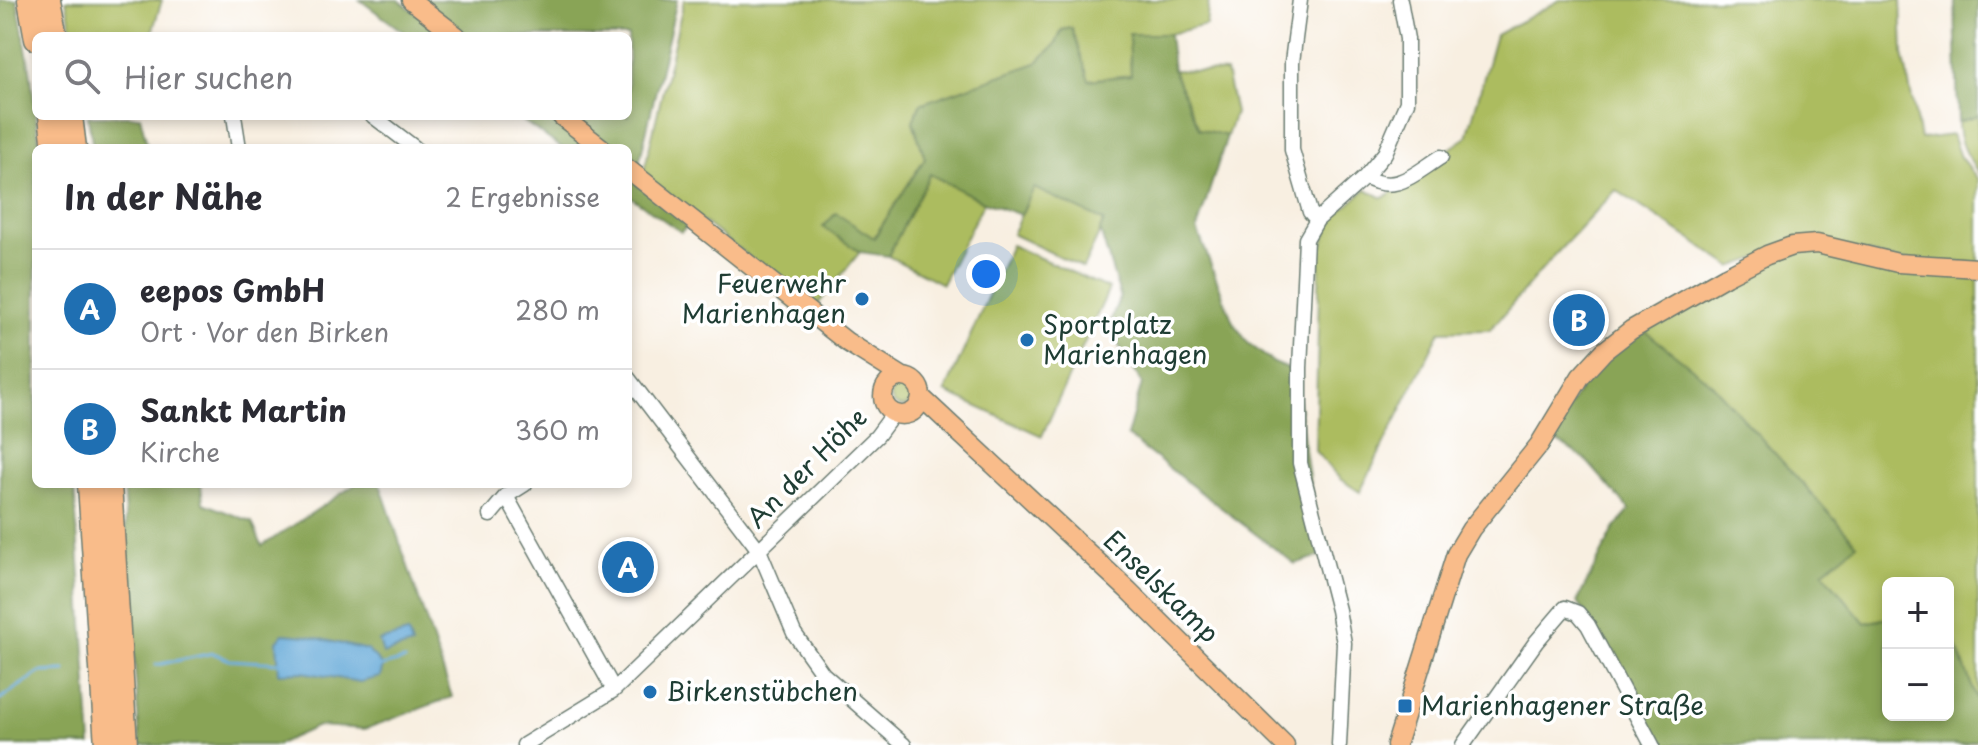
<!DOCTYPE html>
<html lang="de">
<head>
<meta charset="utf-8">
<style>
  :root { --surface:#fff; --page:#f2f2f3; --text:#2b2b33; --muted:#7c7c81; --line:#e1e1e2; --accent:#1f6fb2 }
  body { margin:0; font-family:"Playpen Sans",sans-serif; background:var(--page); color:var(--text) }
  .controls { position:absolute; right:24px; bottom:24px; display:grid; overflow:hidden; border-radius:12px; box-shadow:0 4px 12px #0003 }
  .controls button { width:72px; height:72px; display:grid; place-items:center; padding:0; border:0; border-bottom:2px solid var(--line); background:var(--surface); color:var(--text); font:40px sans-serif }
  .you { position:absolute; left:986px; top:274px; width:28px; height:28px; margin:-20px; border:6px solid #fff; border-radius:50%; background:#1a73e8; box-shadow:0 0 0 12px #1a73e833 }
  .badge { display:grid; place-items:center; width:52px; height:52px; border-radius:50%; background:var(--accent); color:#fff; font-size:26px; font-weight:700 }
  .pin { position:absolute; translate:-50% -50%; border:4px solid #fff; box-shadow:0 2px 8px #0006 }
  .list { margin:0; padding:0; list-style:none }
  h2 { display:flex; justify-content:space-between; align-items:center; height:104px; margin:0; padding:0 32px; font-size:34px }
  h2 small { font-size:26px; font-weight:400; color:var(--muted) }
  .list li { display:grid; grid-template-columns:52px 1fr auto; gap:24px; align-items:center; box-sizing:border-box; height:120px; padding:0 32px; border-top:2px solid var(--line) }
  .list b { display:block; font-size:30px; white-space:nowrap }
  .list p { margin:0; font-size:26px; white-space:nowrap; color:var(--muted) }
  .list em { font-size:26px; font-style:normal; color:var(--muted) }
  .icon { flex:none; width:44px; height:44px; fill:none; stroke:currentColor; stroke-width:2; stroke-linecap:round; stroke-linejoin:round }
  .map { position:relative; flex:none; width:1978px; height:745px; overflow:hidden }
  .search { position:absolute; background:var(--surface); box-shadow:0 4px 12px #0003; left:32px; top:32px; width:600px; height:88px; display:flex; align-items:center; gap:20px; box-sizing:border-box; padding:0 28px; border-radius:12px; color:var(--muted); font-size:30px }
  .panel { position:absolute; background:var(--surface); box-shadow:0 4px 12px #0003; left:32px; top:144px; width:600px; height:344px; border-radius:12px }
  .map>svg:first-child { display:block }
</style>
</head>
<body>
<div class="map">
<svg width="1978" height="745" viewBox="0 0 1978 745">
  <rect width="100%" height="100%" fill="#fff"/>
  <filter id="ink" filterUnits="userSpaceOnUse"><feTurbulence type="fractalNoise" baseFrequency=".0125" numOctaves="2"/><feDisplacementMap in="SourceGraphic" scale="16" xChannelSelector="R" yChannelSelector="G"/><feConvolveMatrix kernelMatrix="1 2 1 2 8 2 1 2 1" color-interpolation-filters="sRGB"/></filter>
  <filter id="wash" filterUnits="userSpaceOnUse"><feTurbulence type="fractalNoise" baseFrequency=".006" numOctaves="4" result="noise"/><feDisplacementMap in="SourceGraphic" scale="32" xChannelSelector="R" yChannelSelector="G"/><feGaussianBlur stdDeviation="1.8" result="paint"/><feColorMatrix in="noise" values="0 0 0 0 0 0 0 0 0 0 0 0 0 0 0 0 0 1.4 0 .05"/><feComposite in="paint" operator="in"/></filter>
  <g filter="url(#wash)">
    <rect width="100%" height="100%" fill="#f8efe1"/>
    <path fill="#acbc5f" stroke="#667c4a" stroke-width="2" d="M66,0h96l-11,36h-78z
      M684,0h525l-3,25 -37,9h-40l2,41 -43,5 -16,-52 -10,2 -6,14 -19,19 -117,41 -7,18 12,36 -52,81 -37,-26 -12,15 36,24 -45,56 -172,-133z
      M1560,0h341l2,54 17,85 32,-4 8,22 18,22v84l-79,-3 -87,-21 -80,28 -116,-77 -63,67 -63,73 -50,1 -80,161 -20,-13 -25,-28 5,-201 13,-32 33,-29 17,9 61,-39 -2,-5 25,-17 29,-102z
      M1173,70l53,2 9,41 -8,23 -28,-7z
      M1978,116v56c-12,-16 -20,-30 -20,-50z
      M930,174l54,28 -42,82 -54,-28z
      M1034,187l71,34 -22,47 -71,-34z
      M1011,245l98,44 -67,147 -97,-44z
      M1814,251l164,24v428l-30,-81v-39h-60v35l-23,5 -43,-51 34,-28 -212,-214 122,-70 27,-7z
      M891 396a11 11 0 1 1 22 0a11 11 0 1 1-22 0Z"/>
    <path fill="#89a456" stroke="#547045" stroke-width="2" d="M0,0h17l13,69 10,79h-4v336h38l17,261h-91z
      M360,0h39l46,36h-36z
      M421,0h256l-39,168 -10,-8v-12h-16l-41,-32h57v-80h-161z
      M1955,0h23v116l-20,6z
      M1072,28l17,52 42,-5 -2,-41h40l4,36 26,59 28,7 -30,93 36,93 15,21 26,20 20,8 26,185 -25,8 -168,-128 15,-53 -34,-55 12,-32 -20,-66 4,-9 -70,-33 -13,27 -37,-13 -54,-28 -42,82 -28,-4 -37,-25 13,-14 38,25 51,-80 -12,-37 7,-17 117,-41 19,-19 6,-14z
      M88,116h52l8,32h-55z
      M516,116h33l41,32h-28z
      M628,177l61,47 -8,8 -53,-37z
      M1644,330l68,54 145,160 -34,28 42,51 23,-5v97h60v-93l30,81v37l-15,5h-305l-53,-102 -28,-41 37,-73 16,-19 -45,-51 -35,-22 35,-56 26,-28z
      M123,484h78l2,19 49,19 10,24 94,-62h24l72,213 -87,32 -47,-3 -42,19h-136z"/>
    <path fill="#62a7d7" stroke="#407286" stroke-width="2" d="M408,633l4,12 -29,9 -4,-13z
      M283,634l25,2 59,14 16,16 -3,11 -20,5 -58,-10 -23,1 -2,-32z"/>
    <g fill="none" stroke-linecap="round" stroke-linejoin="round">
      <path stroke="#62a7d7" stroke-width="3" d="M156,665l57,-12 17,7 50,3
        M382,666l23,-6
        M0,699l40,-27 25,-1"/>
    </g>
  </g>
  <g filter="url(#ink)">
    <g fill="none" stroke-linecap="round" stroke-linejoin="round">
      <g stroke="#6b7b71" stroke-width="17">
        <path id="minor" d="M1300,0l-8,62v88l18,62 7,8
          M234,116l5,32
          M373,116l42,32
          M1365,177c31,18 50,-4 76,-20
          M628,378l131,172 35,83 29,41 81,71
          M525,484l-19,12 108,194
          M490,515l16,-19
          M524,745l90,-55 263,-254 17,-23
          M1339,745l5,-102 -6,-33 -38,-147v-95l6,-129 11,-19 48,-43 20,-24 22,-51v-63l-7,-39
          M1463,745l73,-103 29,-34 13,5 10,12 64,120"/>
      </g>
      <g stroke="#6b7b71" stroke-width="21">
        <path id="major" d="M411,0l46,36
          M561,116l41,32
          M628,169l219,173 56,35
          M883 396a19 19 0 1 1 38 0a19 19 0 1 1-38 0Z
          M921,397l207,193 157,155
          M1396,745l60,-191 15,-25 68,-84 42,-69 23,-25 27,-21 95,-54 41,-21 25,-9 25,-2 81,19 80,5"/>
      </g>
      <g stroke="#6b7b71" stroke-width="25">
        <path id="highway" d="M29,0l7,39
          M49,0l7,36
          M50,116l4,32
          M71,116l4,32
          M89,484l17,261
          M110,484l16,261"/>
      </g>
      <use href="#minor" stroke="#fff" stroke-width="14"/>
      <use href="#major" stroke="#f9bc8a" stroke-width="18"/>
      <use href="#highway" stroke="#f9bc8a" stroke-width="22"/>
    </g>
  </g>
  <g fill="#1f6fb2" stroke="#fff" stroke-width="3">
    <circle cx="862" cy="299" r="8"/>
    <circle cx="1027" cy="340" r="8"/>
    <circle cx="650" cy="692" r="8"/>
    <rect x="1397" y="698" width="16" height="16" rx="4"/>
  </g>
  <g text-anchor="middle" stroke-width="7" stroke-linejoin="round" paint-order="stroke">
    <g font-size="26" fill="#1f3d34" stroke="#fff" text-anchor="start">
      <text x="846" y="293" text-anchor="end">Feuerwehr<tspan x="846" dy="30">Marienhagen</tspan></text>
      <text x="1043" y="334">Sportplatz<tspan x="1043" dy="30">Marienhagen</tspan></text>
      <text x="666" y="701">Birkenstübchen</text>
      <text x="1421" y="715">Marienhagener Straße</text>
    </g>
    <g font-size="26" fill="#1f3d34" stroke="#fff">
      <text transform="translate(807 468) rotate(-45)" y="9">An der Höhe</text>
      <text transform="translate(1161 587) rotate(44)" y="9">Enselskamp</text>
    </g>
  </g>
</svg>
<div class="controls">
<button>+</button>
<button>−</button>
</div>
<div class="you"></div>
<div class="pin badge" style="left:628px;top:567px">A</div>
<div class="pin badge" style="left:1579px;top:320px">B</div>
<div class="search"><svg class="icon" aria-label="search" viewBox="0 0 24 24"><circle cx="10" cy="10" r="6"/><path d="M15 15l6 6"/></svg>Hier suchen</div>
<section class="panel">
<h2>In der Nähe<small>2 Ergebnisse</small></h2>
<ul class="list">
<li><span class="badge">A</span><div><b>eepos GmbH</b><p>Ort · Vor den Birken</p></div><em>280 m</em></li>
<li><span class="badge">B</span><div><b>Sankt Martin</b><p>Kirche</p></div><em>360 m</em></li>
</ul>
</section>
</div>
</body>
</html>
